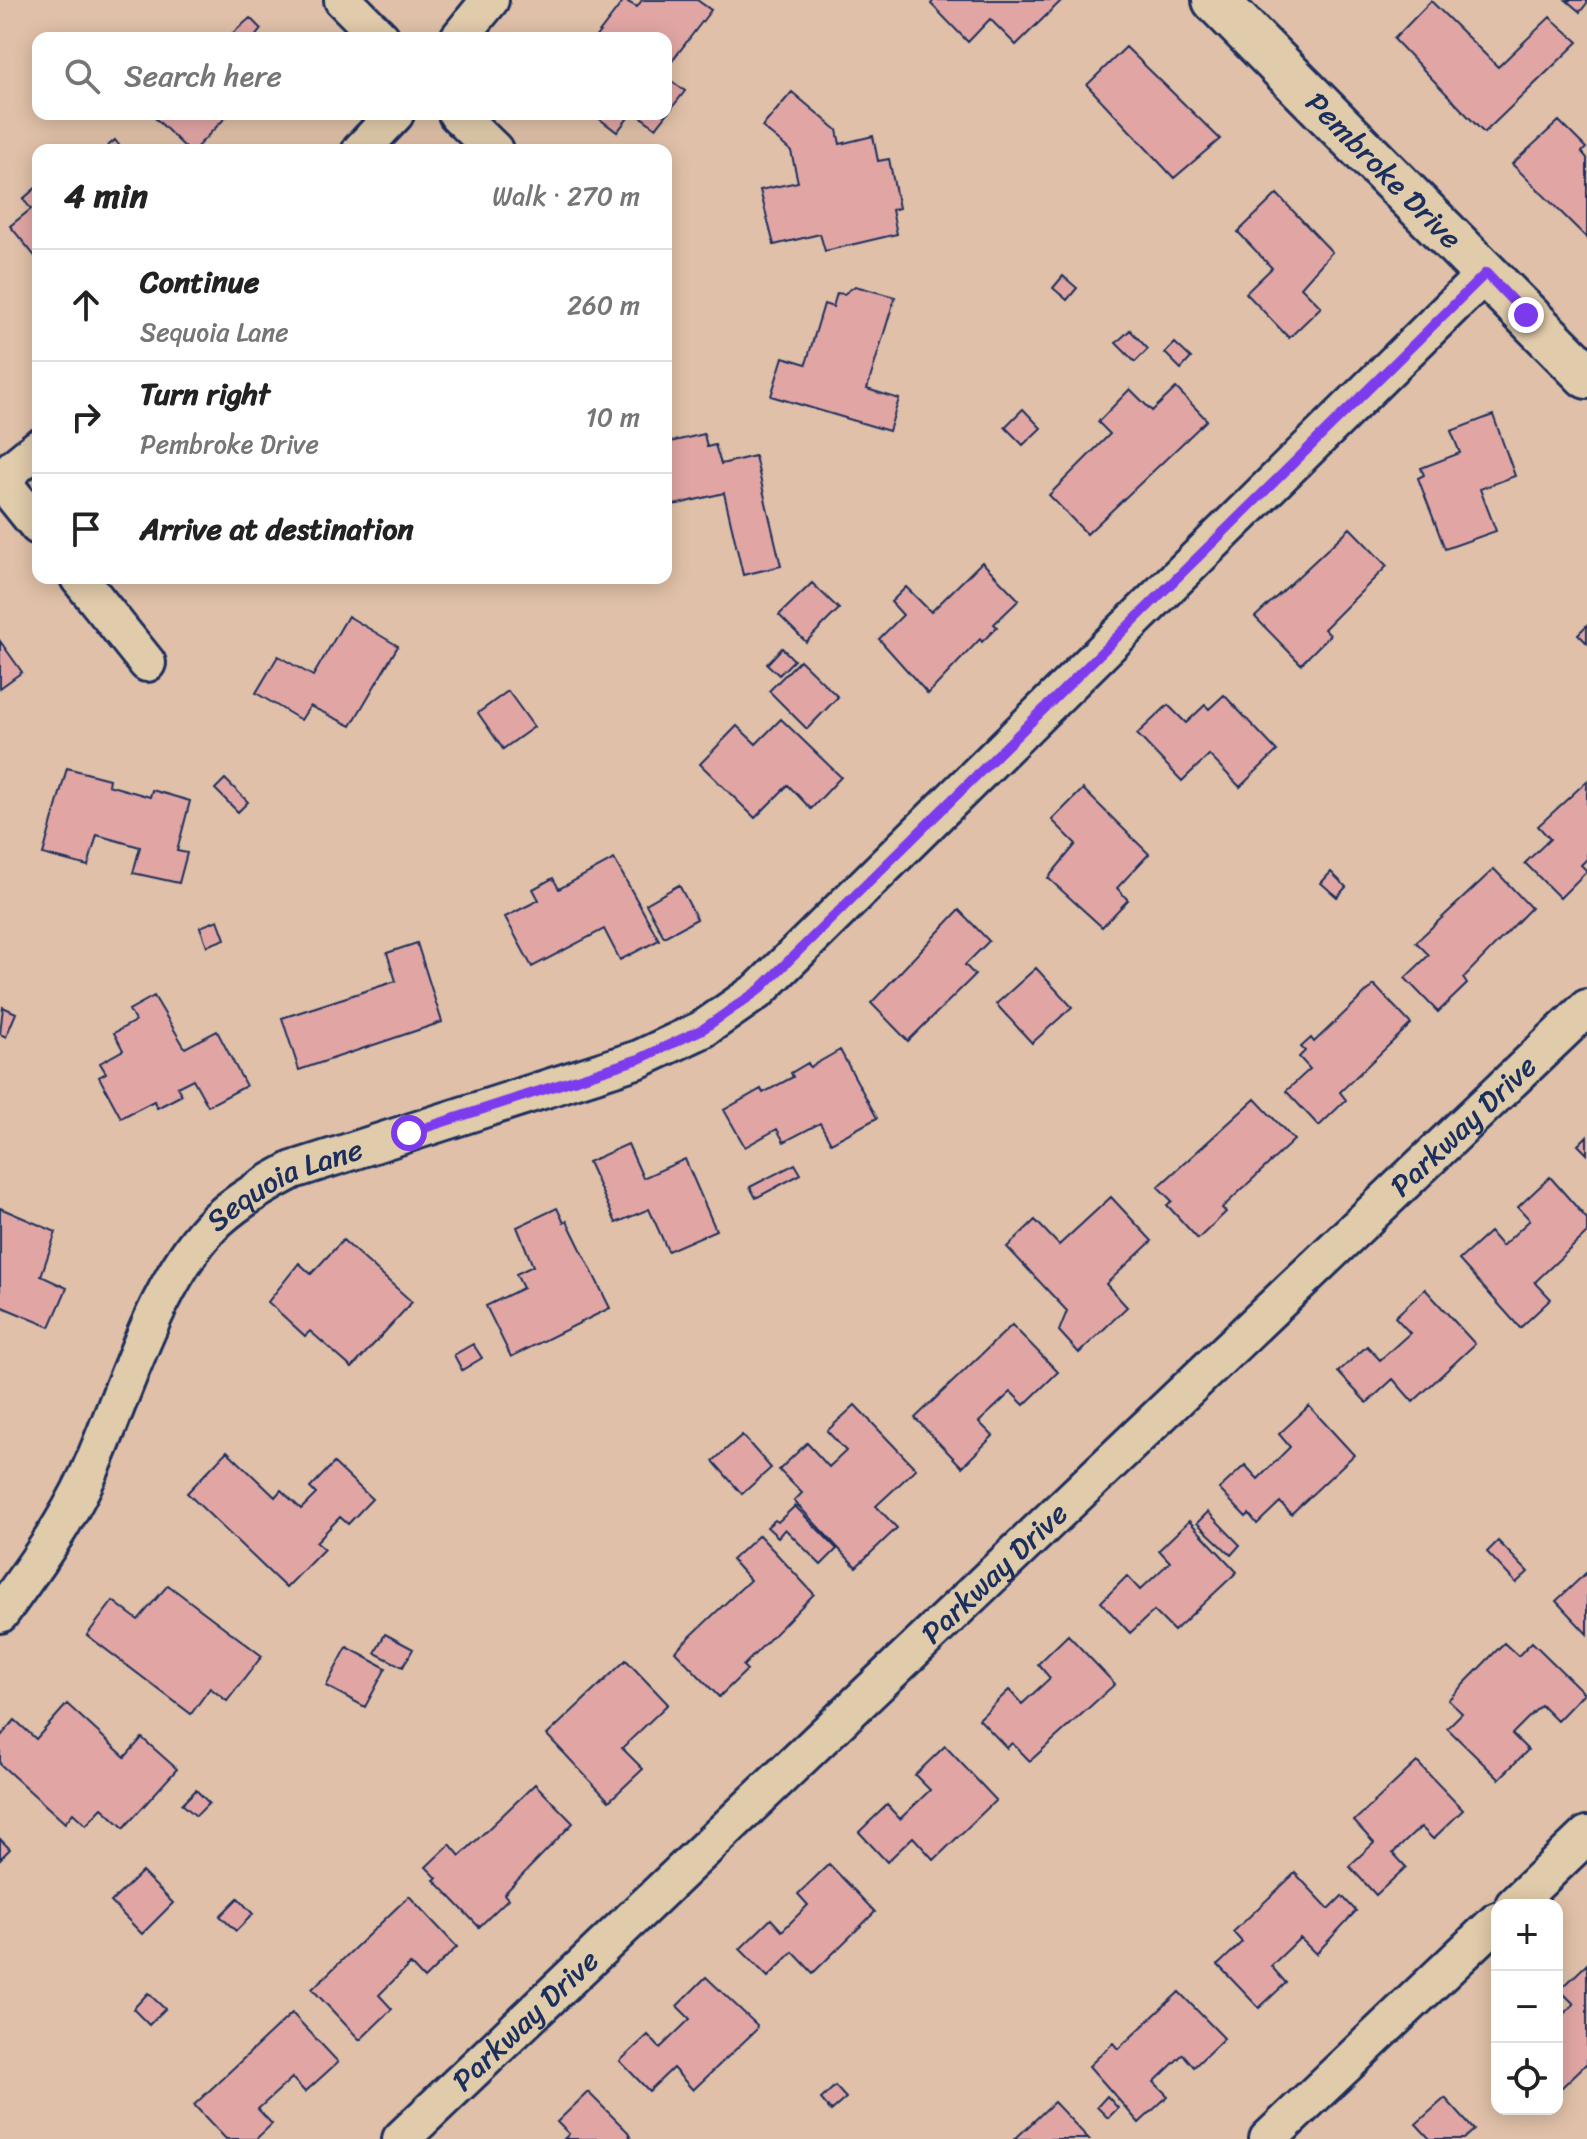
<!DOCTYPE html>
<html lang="en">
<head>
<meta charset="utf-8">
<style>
  :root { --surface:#fff; --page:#f6f6f6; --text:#222; --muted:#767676; --line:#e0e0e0 }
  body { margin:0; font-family:Sriracha,sans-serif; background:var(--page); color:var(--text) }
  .controls { position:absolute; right:24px; bottom:24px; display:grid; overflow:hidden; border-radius:16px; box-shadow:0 4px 20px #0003 }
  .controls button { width:72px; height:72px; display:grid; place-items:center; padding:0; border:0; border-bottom:2px solid var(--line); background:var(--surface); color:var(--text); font:40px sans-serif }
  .stop { position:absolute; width:24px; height:24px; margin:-18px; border:6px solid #7c3aed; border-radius:50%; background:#fff }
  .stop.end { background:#7c3aed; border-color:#fff; box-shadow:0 2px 8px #0008 }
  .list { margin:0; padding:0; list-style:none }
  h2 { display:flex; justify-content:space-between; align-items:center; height:104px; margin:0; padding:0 32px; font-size:34px }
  h2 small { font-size:26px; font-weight:400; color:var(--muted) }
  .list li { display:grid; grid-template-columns:52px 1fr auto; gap:24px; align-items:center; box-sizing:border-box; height:112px; padding:0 32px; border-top:2px solid var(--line) }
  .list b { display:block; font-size:30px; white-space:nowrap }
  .list p { margin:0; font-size:26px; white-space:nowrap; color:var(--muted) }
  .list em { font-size:26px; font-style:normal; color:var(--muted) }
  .icon { flex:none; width:44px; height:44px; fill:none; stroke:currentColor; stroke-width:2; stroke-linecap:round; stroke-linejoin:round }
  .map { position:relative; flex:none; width:1587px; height:2139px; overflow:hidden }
  .search { position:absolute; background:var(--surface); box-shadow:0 4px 20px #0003; left:32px; top:32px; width:640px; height:88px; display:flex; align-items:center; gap:20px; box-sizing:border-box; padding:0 28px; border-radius:16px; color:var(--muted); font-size:30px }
  .panel { position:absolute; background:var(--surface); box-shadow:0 4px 20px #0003; left:32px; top:144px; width:640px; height:440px; border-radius:16px }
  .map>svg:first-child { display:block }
</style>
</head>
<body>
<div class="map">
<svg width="1587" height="2139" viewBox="0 0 1587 2139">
  <rect width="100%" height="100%" fill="#e0c0a8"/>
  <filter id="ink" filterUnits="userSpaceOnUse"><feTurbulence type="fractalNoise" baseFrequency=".0125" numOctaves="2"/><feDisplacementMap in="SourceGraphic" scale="16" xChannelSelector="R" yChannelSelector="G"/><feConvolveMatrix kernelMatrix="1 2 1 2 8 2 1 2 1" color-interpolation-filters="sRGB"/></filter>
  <g filter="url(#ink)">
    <path fill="#e1a6a4" stroke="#1b2f5e" stroke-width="2" d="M624,0l13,7 5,-7h55l14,10 -45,59v-31h-71z
      M934,0h128l-46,45 -26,-26 -22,23 -37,-38z
      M1566,0h21v3l-7,9z
      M1431,1l67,66 52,-50 28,25 -94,91 -90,-94z
      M250,18l11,11 -7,9h-27z
      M1126,47l94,92 -46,39 -87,-93z
      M666,77l19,14 -29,37 -19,-14h29z
      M792,92l45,38 3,14 33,-8 5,25 11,-2 10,49 -7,2 5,24 -72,17 -5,-17 -46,11 -14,-55 38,-8 -7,-31 -29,-24z
      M151,114h78l-35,36h-6z
      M593,114h38l-14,18z
      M1559,121l27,27 -4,4 5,6v80l-75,-74z
      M115,140l8,10h-20z
      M38,186v74l-28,-34 21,-17 -8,-10z
      M1277,194l55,58 -31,35 20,20 -32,31 -43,-45 26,-25 -34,-36z
      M1063,276l14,12 -10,12 -14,-12z
      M855,286l40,11 -28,92 32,10 -10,32 -118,-35 12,-39 23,7 18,-60 9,3 4,-14 7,1z
      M1130,330l18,19 -13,13 -19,-19z
      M1175,343l16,15 -10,11 -16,-16z
      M1176,388l31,32 -120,114 -38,-39 61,-61 -12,-12 32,-33 22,22z
      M1023,409l18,19 -18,17 -18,-18z
      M1493,415l22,61 -35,13 16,42 -51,18 -27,-71 6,-3 -3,-7 39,-15 -9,-22z
      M704,434l3,13 8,-2 6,19 34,-8 26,110 -38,9 -19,-82 -58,14v-64z
      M1350,528l37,38 -63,63 6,6 -29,29 -46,-47z
      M982,562l37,38 -25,24 3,3 -15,15 -2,-3 -52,55 -49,-55 24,-24 -12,-13 15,-15 25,25z
      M812,583l27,26 -33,33 -27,-27z
      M348,616l50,30 -47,80 -41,-20 -9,14 -45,-27 22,-37 35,20z
      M1587,625v18l-9,-9z
      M0,641l22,31 -22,16z
      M782,648l12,12 -15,15 -12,-11z
      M800,660l38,37 -31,32 -38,-38z
      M508,691l26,36 -31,22 -25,-36z
      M1224,695l53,56 -37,36 -31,-32 -27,26 -45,-47 31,-29 18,18 19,-18 4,4z
      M781,719l60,58 -30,32 -23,-24 -33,33 -55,-54 37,-38 19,18z
      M67,768l42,11 -1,6 42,12 2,-7 38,11 -13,50 10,2 -8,30 -46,-10 7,-26 -43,-12 -9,31 -45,-12z
      M225,779l23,23 -10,10 -23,-23z
      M1587,781v78l-6,6 6,6 -27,27 -35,-35 25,-24 -12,-13z
      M1083,789l66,65 -32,34 11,12 -26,27 -54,-49 28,-34 -24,-24z
      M614,859l45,81 -39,20 -16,-31 -72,38 -27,-50 34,-17 -6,-11 20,-11 6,11z
      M1494,869l37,39 -68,70 4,6 -29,28 -33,-34 24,-23 -13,-13z
      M1331,872l15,15 -9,10 -16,-14z
      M679,885l18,34 -33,18 -18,-33z
      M959,910l30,31 -24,24 10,10 -67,66 -37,-38z
      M218,920l7,19 -18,7 -7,-19z
      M417,943l25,79 -143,48 -17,-52 114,-37 -9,-28z
      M1036,968l36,39 -40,36 -36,-39z
      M1374,985l37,39 -71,68 6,8 -27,26 -33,-35 24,-22 -11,-12 6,-6 -4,-4 10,-9 3,4z
      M154,996l31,52 32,-17 29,55 -38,20 -15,-27 -16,8 5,8 -25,13 -3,-7 -33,17 -22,-41 7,-4 -6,-10 23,-13 -9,-17 21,-12 -6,-11z
      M3,1007l13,6 -10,24 -6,-3z
      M840,1050l37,68 -46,25 -11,-20 -36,19 -7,-13 -32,18 -21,-37 37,-21 2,4 30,-16 -2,-4 17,-10 2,4z
      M1255,1099l39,41 -72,68 4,4 -28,27 -31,-34 5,-4 -14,-14z
      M1587,1136v18l-9,-9z
      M628,1144l15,34 42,-19 31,71 -48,21 -19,-42 -33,14 -28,-61z
      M795,1164l6,10 -45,24 -6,-11z
      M1550,1177l37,42v14l-52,49 16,17 -31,29 -61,-68 31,-28 12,14 28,-26 -12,-13z
      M1111,1197l41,44 -46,43 21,23 -48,46 -20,-22 8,-20 -60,-64 28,-27 24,25z
      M0,1208l56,24 -15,44 26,12 -17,39 -50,-21z
      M557,1208l7,15 3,-2 43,87 -99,49 -25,-51 37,-18 -7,-14 17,-8 -16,-39z
      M343,1240l69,62 -60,66 -42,-37 -5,5 -37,-34 31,-39 12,11z
      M1425,1289l50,55 -62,58 -20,-23 -26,24 -29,-31 29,-26 13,14 30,-27 -15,-16z
      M1012,1325l46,47 -34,33 -13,-13 -32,30 14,14 -31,31 -47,-49z
      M473,1344l9,14 -20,12 -8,-15z
      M855,1405l61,64 -40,37 21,22 -41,39 -62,-66 8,-8 -23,-23 28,-27 22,24 17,-16 -19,-20z
      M1309,1406l45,49 -63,59 -11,-12 -23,22 -8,-10 -3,3 -27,-28 26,-24 13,14 32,-32 -11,-13z
      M742,1435l29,33 -29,26 -29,-33z
      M227,1451l48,46 6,-7 20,19 15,-15 -6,-6 24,-25 38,36 -24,25 -8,-7 -24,25 8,7 -38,39 -99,-95z
      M795,1506l42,43 -16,16 -36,-36 -7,8 -11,-10 8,-7 3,2z
      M1208,1512l32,33 -9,10 -34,-32z
      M1189,1521l48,51 -63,59 -20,-20 -24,22 -29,-31 26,-26 13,14 30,-28 -11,-12z
      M759,1535l55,59 -71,72 4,4 -28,27 -44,-46 75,-71 -18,-20z
      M1498,1541l30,31 -12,11 -29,-31z
      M1587,1572v62l-31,-33z
      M168,1585l94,71 -35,45 -17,-13 -19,26 -104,-79 26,-34 25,19z
      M385,1634l28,15 -10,18 -28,-14z
      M1068,1635l47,49 -85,77 -18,-18 -5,5 -28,-29 30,-29 13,14 28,-26 -12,-14z
      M1532,1642l52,51 -27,28 -16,-16 -29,29 16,16 -29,29 -52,-51 15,-15 -14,-13 56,-57 14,13z
      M347,1647l39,21 -21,39 -39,-21z
      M626,1660l42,44 -46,44 21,21 -34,32 -62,-66z
      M67,1704l58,53 17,-19 35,31 -53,59 -22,-20 -16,17 -13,-12 -8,10 -65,-59v-27l15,-17 21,19z
      M945,1746l51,54 -62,60 -21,-23 -26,25 -28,-30 28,-27 13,14 30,-29 -15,-15z
      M1417,1762l46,48 -30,29 -12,-12 -28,26 13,14 -30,28 -27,-29 25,-23 -20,-22z
      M535,1784l38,39 -69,71 4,5 -29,28 -45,-47 3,-2 -11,-11 24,-23 10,12z
      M196,1790l13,13 -13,13 -14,-12z
      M0,1839l10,10 -10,10z
      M829,1864l46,48 -62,61 -20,-21 -25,25 -28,-28 31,-30 11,12 26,-26 -10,-11z
      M142,1872l31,31 -31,31 -31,-32z
      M1295,1873l34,36 13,-13 14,15 -40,43 -16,-16 -29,28 15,17 -27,25 -41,-43 24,-23 -9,-10z
      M409,1896l48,51 -33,32 -14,-15 -31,31 13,14 -32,31 -48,-51z
      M238,1898l15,16 -17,17 -16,-15z
      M1587,1964v99l-30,29v-72l17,-16 -14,-14z
      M706,1977l51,48 -1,5 -63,60 -20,-22 -24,23 -29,-30 28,-26 12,13 30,-29 -13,-13z
      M1179,1992l45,46 -30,29 -11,-13 -29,28 14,14 -29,27 -50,-57 24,-23 5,6z
      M148,1993l17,16 -16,16 -16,-16z
      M292,2013l46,49 -33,30 -13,-14 -34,31 14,15 -16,15h-30l-32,-34z
      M835,2086l11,12 -15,13 -10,-12z
      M588,2092l40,40 3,7h-67l5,-5 -12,-12z
      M1107,2096l11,12 -10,10 -11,-11z
      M1445,2098l29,32 -10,9h-34l-14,-15z
      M1054,2102l35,37h-74z"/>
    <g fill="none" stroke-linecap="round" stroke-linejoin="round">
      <g stroke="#1b2f5e" stroke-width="42">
        <g id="street">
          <path d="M343,0l38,38"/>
          <path d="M459,38l31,-38"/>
          <path d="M457,114l37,36"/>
          <path d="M361,150l34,-36"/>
          <path d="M0,479l38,47"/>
          <path d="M0,479l38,-31"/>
          <path d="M79,578l68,85"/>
          <path id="s1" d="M0,1614c32,-44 65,-89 88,-139 35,-77 68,-197 129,-255 23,-21 49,-36 76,-50l346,-111 64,-30 56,-39 727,-717"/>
          <path d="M1514,1905l73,-70"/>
          <path id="s2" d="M401,2139l1186,-1131"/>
          <path d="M1268,2139l229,-218"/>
        </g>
      </g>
      <g stroke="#1b2f5e" stroke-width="50">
        <g id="secondary">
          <path id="s3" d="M1215,0l372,376"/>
        </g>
      </g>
      <use href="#street" stroke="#e0cbaa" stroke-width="36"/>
      <use href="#secondary" stroke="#e0cbaa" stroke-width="44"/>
    </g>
  </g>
  <g fill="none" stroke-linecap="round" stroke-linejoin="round" filter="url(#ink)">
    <path stroke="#7c3aed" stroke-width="10" d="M409,1133l230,-74 64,-30 56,-39 727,-717 40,42"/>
  </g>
  <g text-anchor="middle" stroke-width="8" stroke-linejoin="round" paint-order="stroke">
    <g font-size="30" fill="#1b2f5e" stroke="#e0cbaa">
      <text dy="10" stroke="none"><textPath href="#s3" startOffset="240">Pembroke Drive</textPath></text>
      <text dy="10" stroke="none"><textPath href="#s2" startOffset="1468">Parkway Drive</textPath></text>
      <text dy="10" stroke="none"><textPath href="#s1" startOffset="530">Sequoia Lane</textPath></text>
      <text dy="10" stroke="none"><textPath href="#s2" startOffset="820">Parkway Drive</textPath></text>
      <text dy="10" stroke="none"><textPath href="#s2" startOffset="172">Parkway Drive</textPath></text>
    </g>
  </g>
</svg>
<div class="controls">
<button>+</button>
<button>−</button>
<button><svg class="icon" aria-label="locate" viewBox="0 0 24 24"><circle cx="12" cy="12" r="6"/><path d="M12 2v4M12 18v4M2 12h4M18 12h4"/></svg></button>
</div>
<div class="stop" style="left:409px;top:1133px"></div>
<div class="stop end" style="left:1526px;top:315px"></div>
<div class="search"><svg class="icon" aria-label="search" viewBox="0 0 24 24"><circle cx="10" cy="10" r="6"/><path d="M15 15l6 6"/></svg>Search here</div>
<section class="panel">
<h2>4 min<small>Walk · 270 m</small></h2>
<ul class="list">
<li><svg class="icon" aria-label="ahead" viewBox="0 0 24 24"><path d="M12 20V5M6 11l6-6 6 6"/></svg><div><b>Continue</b><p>Sequoia Lane</p></div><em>260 m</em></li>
<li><svg class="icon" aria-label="right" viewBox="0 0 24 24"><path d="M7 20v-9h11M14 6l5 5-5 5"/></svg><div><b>Turn right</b><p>Pembroke Drive</p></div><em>10 m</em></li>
<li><svg class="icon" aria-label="arrive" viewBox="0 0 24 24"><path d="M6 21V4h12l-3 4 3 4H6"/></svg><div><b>Arrive at destination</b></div></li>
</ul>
</section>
</div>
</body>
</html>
